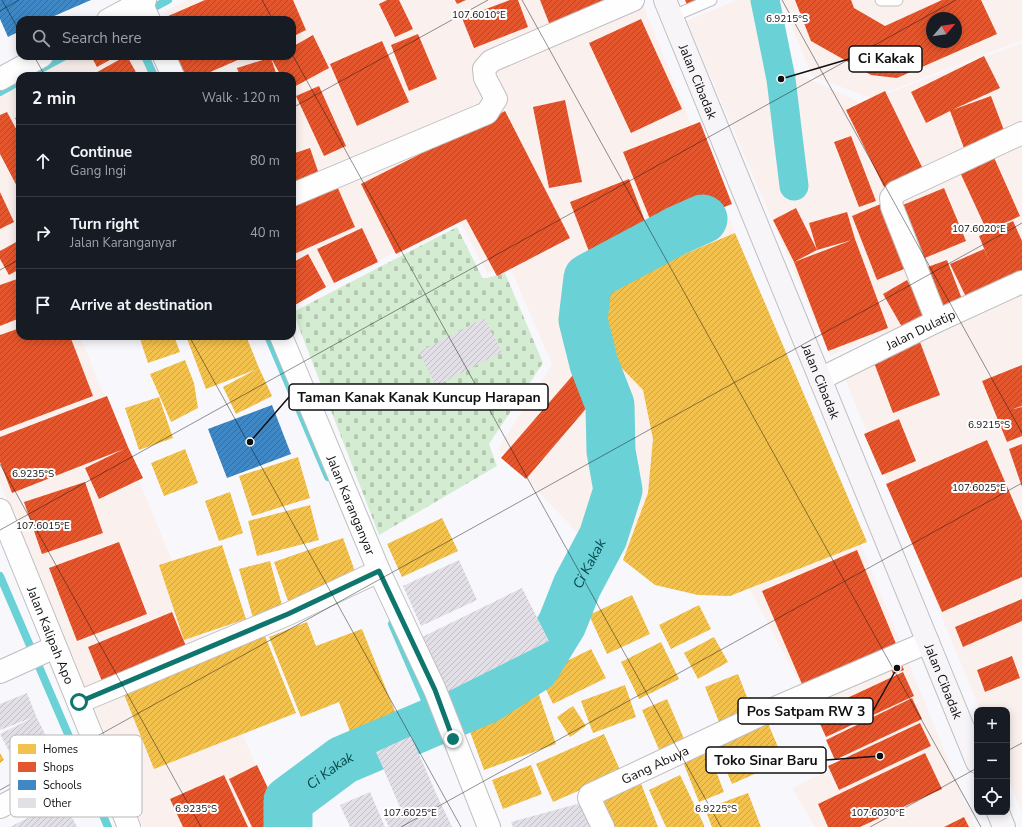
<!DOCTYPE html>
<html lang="en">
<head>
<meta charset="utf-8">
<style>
  :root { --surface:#171b24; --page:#20242c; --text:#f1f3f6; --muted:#9ea1a6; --line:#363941 }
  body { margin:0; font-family:"Nunito Sans",sans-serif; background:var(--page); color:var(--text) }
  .controls { position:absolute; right:12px; bottom:12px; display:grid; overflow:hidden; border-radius:8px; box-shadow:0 2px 10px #0003 }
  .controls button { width:36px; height:36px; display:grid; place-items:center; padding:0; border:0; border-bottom:1px solid var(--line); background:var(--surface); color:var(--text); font:20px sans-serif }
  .compass { position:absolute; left:926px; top:12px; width:36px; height:36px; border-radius:50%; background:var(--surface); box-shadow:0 2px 10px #0003; rotate:61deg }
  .stop { position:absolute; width:12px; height:12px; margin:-9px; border:3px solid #0f766e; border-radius:50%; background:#fff }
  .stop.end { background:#0f766e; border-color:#fff; box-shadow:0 1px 4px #0008 }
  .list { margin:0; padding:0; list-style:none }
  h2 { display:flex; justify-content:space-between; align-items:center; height:52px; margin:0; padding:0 16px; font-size:17px }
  h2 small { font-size:13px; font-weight:400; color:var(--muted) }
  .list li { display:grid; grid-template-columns:26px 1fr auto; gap:12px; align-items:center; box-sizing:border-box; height:72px; padding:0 16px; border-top:1px solid var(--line) }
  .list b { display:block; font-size:15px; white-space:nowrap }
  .list p { margin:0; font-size:13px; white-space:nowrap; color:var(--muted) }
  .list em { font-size:13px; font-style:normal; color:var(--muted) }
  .icon { flex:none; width:22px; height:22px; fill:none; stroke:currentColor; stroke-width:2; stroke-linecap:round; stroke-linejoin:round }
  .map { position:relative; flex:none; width:1022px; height:827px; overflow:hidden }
  .search { position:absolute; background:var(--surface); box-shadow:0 2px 10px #0003; left:16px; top:16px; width:280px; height:44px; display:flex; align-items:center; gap:10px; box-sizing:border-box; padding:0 14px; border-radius:12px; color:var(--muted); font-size:15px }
  .panel { position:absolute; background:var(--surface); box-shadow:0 2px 10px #0003; left:16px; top:72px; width:280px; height:268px; border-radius:12px }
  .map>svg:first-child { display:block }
</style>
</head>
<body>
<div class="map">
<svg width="1022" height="827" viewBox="0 0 1022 827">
  <defs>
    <pattern id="cemetery-stones" width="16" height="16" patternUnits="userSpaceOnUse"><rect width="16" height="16" fill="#d4ecd1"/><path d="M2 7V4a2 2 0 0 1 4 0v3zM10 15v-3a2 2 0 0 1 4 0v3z" fill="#b5c9b2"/></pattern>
    <pattern id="homes-hatch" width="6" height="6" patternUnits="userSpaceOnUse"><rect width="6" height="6" fill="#f2c14e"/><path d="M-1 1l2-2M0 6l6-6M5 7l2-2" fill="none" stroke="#cea543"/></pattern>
    <pattern id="shops-hatch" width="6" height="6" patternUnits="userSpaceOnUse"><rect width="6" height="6" fill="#e4572e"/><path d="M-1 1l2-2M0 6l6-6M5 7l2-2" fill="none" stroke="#b74726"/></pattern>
    <pattern id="schools-hatch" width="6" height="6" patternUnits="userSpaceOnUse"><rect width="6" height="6" fill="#3f88c5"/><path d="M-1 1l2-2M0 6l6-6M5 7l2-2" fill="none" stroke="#336e9f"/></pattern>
    <pattern id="building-hatch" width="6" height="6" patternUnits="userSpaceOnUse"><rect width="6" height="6" fill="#e2dfe6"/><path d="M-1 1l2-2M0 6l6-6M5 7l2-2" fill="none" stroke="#c1bec4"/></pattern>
  </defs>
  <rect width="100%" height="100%" fill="#f8f8fc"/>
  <path fill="#faf0ed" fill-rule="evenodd" d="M187,0h454l334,827h-160l-23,-39 51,-24 -93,-174 -164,-48 -88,-93 54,-85 -42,-97 -23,6 -28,-54 -167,86v-229h-101l-8,-20h109v-36h-124l-4,-8z
    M737,0h22l39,74 63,29 161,-60v235l-192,78 -143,-335z
    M781,0h241v40l-151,58 -59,-22zM932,18h24v24h-24z
    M45,56h103l9,20h-137v260h60l197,482 2,9h-136l-143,-344v-407z
    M1022,294v519l-15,-37v-66h-27l-137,-336z"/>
  <path fill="url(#cemetery-stones)" d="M457,227l26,52 22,-6 38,90 -54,81 8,22 -118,69 -86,-223z"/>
  <path fill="url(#homes-hatch)" d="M735,233l132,309 -137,54 -32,-1 -43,-10 -32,-25 25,-67 5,-54 -10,-49 -30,-31 -14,-69z
    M139,336h35l6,16 -32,11z
    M186,336h60l13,32 13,28 -36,18 -13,-27 34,-18 -51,20z
    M185,360l9,23 4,25 -27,14 -21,-48z
    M159,397l14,41 -34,12 -14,-42z
    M185,449l13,34 -34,13 -13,-33z
    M298,457l12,41 -58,18 -13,-40z
    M230,492l13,41 -24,8 -14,-40z
    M310,505l9,35 -62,16 -9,-35z
    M442,518l16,33 -56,26 -15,-33z
    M343,538l14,39 -69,24 -14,-39z
    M222,545l24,74 -62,21 -25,-75z
    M270,561l13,48 -30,9 -14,-49z
    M632,595l18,39 -43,20 -18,-39z
    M699,605l12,24 -40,20 -12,-24z
    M307,622l9,24 46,-17 36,90 -46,18 -13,-35 -38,15 -32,-80z
    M263,631l33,82 -142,56 -33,-82z
    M714,637l14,25 -30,17 -14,-26z
    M661,642l18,37 -40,20 -18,-37z
    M591,649l15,29 -53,26 -14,-29z
    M738,674l14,36 -33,12 -14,-35z
    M625,685l11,32 -43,16 -12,-32z
    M538,692l18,52 -72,26 -19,-52z
    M667,699l18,42 -25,11 -18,-42z
    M573,706l13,20 -16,11 -13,-20z
    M767,721l17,40 -52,23 -17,-39z
    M604,734l17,38 -68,30 -17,-38z
    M0,753l4,7 -4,3z
    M709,753l15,39 -25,10 -16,-40z
    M531,765l11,29 -39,15 -11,-29z
    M680,775l24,50v2h-38l-17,-37z
    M640,781l18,46h-48l-12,-29z
    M748,793l13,34h-49l-7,-18z"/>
  <path fill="url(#shops-hatch)" fill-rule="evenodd" d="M205,0h88l13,30 -14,7v-17h-133z
    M387,0h12l14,29 -18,8 -16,-33z
    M455,0h11l-9,4z
    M510,0h8l10,27 -54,21 -12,-30z
    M540,0h79l-68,28z
    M685,0h19l-16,7z
    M795,0h56l3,8 31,18 57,-26h39l16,34 -100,44 -26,-3 -60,-34zM932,18h24v24h-24z
    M641,19l41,90 -51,24 -42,-90z
    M418,34l19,45 -28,12 -18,-46z
    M313,35l16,33 -37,20v-12h-11l-10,-18 5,15 -11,3h-25l-3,-8 38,-12h17v-9z
    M382,41l27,61 -52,24 -27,-62z
    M91,56h26l-20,11z
    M127,56l11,20h-48l36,-20z
    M177,56h70l-46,20h-16z
    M984,56l16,32 -48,22 39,-14 14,37 -41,15 -14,-37 -24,12 -15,-31z
    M319,86l27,60 -22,10 -28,-60z
    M885,91l38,78 -39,18 -38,-77z
    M565,100l17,82 -33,6 -16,-81z
    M505,111l65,127 -73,38 -31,-57 -70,35 -35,-70z
    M7,112l13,24v56l-20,-38v-39z
    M20,116v11l-5,-9z
    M700,122l32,82 -76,30 -33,-82z
    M851,136l25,65 -17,6 -25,-65z
    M310,148l11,32 -29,11v-37z
    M992,153l28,63 -33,15 -29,-63z
    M629,179l23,61 -59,22 -23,-60z
    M337,186l18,41 -63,28v-49z
    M944,188l22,53 -46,19 -22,-53z
    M0,192l14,30 -14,7z
    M883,203l26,64 -32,13 -25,-64z
    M796,208l21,42 -8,-27 38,-11 8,27 33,89 -60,23 -34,-89 58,-22 -35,10 -23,12 -21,-42z
    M1013,221l9,20v31l-56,25 -16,-33 34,-15 6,14 -11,-27z
    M362,228l16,34 -44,21 -17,-34z
    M20,240v29l-11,6 -9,-16v-8z
    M308,254l18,33 -31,18 -3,-5v-37z
    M947,260l15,39 -26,10 -14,-40z
    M20,278v40l-20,8v-41z
    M907,280l19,33 -24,14 -19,-33z
    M20,328v8h50l23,60 -93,35v-96z
    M920,342l20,53 -47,18 -20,-53z
    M586,360l15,31 -75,88 -25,-21z
    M1022,365v41l-9,3 9,-2v29l-15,6 -25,-61z
    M107,396l21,51 15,31 -44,21 -14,-31 39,-19 -112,44 -12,-31v-25z
    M899,419l17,42 -34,14 -18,-41z
    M987,440l35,81v56l-80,35 -56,-128z
    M1022,444v43l-13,-38z
    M85,482l18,51 -61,21 -18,-52z
    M119,542l28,72 -70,27 -28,-73z
    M857,550l42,101 -94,40 -43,-100z
    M1022,599v22l-59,26 -8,-20z
    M172,612l16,39 -84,35 -16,-39z
    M1012,656l8,22 -35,14 -8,-22z
    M901,663l3,7 -11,4 -3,-7z
    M903,672l11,24 -88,41 -11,-24z
    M912,698l10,21 -87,41 -9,-20z
    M920,723l11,23 -92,44 -11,-24z
    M925,753l17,36 -82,38h-32l-10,-23z
    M257,765l28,59 -7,3h-26l-23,-48z
    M224,775l24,52h-65l-13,-28z
    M964,817l5,10h-25z"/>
  <path fill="url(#schools-hatch)" d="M0,0h91l-46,20h-25v11l-12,6 -8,-18z
    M272,405l19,49 -64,24 -19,-49z"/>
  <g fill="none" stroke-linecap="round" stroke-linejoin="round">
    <path stroke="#6ad1d6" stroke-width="8" d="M151,9l17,-9
      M145,56l9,20
      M28,76l37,-20
      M0,92l20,-11
      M268,336l60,141
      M0,576l108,251
      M392,624l42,97"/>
    <path stroke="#6ad1d6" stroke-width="29" d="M765,0l16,79 13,107"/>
    <path stroke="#6ad1d6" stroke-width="49" id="s1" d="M288,827v-26l55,-41 144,-61 48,-31 27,-44 15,-38 26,-49 15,-47 -7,-39 -1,-46 -16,-41 -11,-44 5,-42 88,-47 27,-12"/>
  </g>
  <path fill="url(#building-hatch)" d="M484,318l18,34 -66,34 -17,-34z
    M459,560l18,40 -56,26 -18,-40z
    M522,588l27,53 -106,53 -27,-54z
    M27,693l9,23 24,48 -35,18 -25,-48 34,-17 -34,13v-26z
    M411,736l24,55 17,36h-63l-6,-12 17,-8 -24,-55z
    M370,792l15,35h-35l-10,-22z
    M63,800l14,27h-67z
    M585,802l7,25h-79l-2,-5z"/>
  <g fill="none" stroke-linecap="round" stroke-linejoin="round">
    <g stroke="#bfbfc2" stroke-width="13">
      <path id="service" d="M881,0h16
        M671,17l40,-17"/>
    </g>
    <g stroke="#bfbfc2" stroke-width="24">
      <g id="minor">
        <path d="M140,0l9,20"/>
        <path d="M108,20l37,-20"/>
        <path d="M164,56l9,20"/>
        <path d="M0,79l42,-23"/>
        <path d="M292,195l195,-82 9,-14 -11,-21 -1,-9 7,-8 142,-61"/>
        <path d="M937,321l-45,-114 -1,-9 5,-6 126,-59"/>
        <path id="s2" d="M281,336l98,235 56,119 54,137"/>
        <path id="s3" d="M820,379l117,-58 85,-39"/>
        <path d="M0,672l55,-25"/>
        <path d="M79,702l209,-88 91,-43"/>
        <path d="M0,807c32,-16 66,-39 102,-47"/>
        <path id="s4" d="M603,827l-14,-29 1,-3 187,-88 151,-65"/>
      </g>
    </g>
    <g stroke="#bfbfc2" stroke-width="24">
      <g id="tertiary">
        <path id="s5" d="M0,510l129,317"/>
      </g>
    </g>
    <g stroke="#bfbfc2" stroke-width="24">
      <g id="secondary">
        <path id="s6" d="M665,0l312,762"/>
        <path d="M998,812l6,15"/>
      </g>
    </g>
    <use href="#service" stroke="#fefeff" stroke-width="11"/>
    <use href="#minor" stroke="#fefeff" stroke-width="22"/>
    <use href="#tertiary" stroke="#fefeff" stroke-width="22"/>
    <use href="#secondary" stroke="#f8f5f9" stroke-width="22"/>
  </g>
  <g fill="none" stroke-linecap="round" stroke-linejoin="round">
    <path stroke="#0f766e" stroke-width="5" d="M79,702l209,-88 91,-43 56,119 18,49"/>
  </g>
  <path fill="none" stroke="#101011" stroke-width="1" stroke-opacity="0.45" d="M2,0l18,32M262,0l11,20M522,0l459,827M782,0l240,433M0,11l19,-11M292,54l429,773M34,56l11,20M292,108l196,-108M0,270l20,-11M189,336l272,491M0,464l201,363M0,530l956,-530M1007,751l15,-8M0,790l1022,-567M401,827l621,-344M870,827l107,-59"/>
  <g text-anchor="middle" stroke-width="4" stroke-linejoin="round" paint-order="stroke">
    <g font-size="13" fill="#101011" stroke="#fff">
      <text dy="5" stroke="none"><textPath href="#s6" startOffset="88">Jalan Cibadak</textPath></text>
      <text dy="5" stroke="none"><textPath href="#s3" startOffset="112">Jalan Dulatip</textPath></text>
      <text dy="5" stroke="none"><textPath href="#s6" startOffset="412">Jalan Cibadak</textPath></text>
      <text dy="5" stroke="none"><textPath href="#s2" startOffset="183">Jalan Karanganyar</textPath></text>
      <text dy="5" stroke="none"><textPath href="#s5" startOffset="135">Jalan Kalipah Apo</textPath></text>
      <text dy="5" stroke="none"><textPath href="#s6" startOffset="736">Jalan Cibadak</textPath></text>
      <text dy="5" stroke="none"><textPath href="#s4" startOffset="107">Gang Abuya</textPath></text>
    </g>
    <g font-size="14" font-style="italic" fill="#08484a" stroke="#fff">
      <text dy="5" stroke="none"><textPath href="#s1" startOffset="426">Ci Kakak</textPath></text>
      <text dy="5" stroke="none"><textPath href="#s1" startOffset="78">Ci Kakak</textPath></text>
    </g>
  </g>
  <rect x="10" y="735" width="132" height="82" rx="6" fill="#fff" stroke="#b7b7b8" stroke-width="1"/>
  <rect x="18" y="744" width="18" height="10" fill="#f2c14e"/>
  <rect x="18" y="762" width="18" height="10" fill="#e4572e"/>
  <rect x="18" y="780" width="18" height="10" fill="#3f88c5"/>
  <rect x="18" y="798" width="18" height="10" fill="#e2dfe6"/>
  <g font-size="11" fill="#101011">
    <text x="43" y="753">Homes</text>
    <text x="43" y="771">Shops</text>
    <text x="43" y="789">Schools</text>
    <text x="43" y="807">Other</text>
  </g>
  <g font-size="10" text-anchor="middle" fill="#101011" stroke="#fff" stroke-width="4" stroke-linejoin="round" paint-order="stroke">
    <text x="479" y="18">107.6010°E</text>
    <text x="787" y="22">6.9215°S</text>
    <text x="979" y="232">107.6020°E</text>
    <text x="989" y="428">6.9215°S</text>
    <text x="33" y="477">6.9235°S</text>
    <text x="979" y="491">107.6025°E</text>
    <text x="43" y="529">107.6015°E</text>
    <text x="196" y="812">6.9235°S</text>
    <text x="716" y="812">6.9225°S</text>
    <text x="410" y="816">107.6025°E</text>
    <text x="878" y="816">107.6030°E</text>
  </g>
  <path fill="none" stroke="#101011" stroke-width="1.5" d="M781 79L849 59M250 442L289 397M897 668L873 711M880 756L826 760"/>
  <g fill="#101011" stroke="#fff" stroke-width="1.5">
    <circle cx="781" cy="79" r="4"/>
    <circle cx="250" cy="442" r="4"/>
    <circle cx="897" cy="668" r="4"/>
    <circle cx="880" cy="756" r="4"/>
  </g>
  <g fill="#fff" stroke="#101011" stroke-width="1.5">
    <rect x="849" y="46" width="73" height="26" rx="4"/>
    <rect x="289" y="384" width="259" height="26" rx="4"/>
    <rect x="738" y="698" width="135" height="26" rx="4"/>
    <rect x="706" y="747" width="120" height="26" rx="4"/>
  </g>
  <g font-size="14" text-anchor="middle" font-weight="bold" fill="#101011">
    <text x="886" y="63">Ci Kakak</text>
    <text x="419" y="402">Taman Kanak Kanak Kuncup Harapan</text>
    <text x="806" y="716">Pos Satpam RW 3</text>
    <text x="766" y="765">Toko Sinar Baru</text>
  </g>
</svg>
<div class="controls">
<button>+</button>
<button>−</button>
<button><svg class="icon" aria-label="locate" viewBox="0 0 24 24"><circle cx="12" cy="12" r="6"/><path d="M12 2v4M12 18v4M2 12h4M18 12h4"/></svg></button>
</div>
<svg class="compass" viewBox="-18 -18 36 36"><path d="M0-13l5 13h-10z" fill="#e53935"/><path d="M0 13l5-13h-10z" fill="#9ea1a6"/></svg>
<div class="stop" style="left:79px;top:702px"></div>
<div class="stop end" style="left:453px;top:739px"></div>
<div class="search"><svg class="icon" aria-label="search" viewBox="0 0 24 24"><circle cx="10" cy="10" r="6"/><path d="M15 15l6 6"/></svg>Search here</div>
<section class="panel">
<h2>2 min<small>Walk · 120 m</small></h2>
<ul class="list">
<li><svg class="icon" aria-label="ahead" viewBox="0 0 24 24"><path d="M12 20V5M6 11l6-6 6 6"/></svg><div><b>Continue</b><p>Gang Ingi</p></div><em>80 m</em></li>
<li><svg class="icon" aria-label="right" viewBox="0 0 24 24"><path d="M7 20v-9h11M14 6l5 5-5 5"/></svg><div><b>Turn right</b><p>Jalan Karanganyar</p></div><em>40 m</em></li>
<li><svg class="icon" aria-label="arrive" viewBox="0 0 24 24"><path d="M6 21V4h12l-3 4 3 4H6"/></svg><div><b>Arrive at destination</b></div></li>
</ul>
</section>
</div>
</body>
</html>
